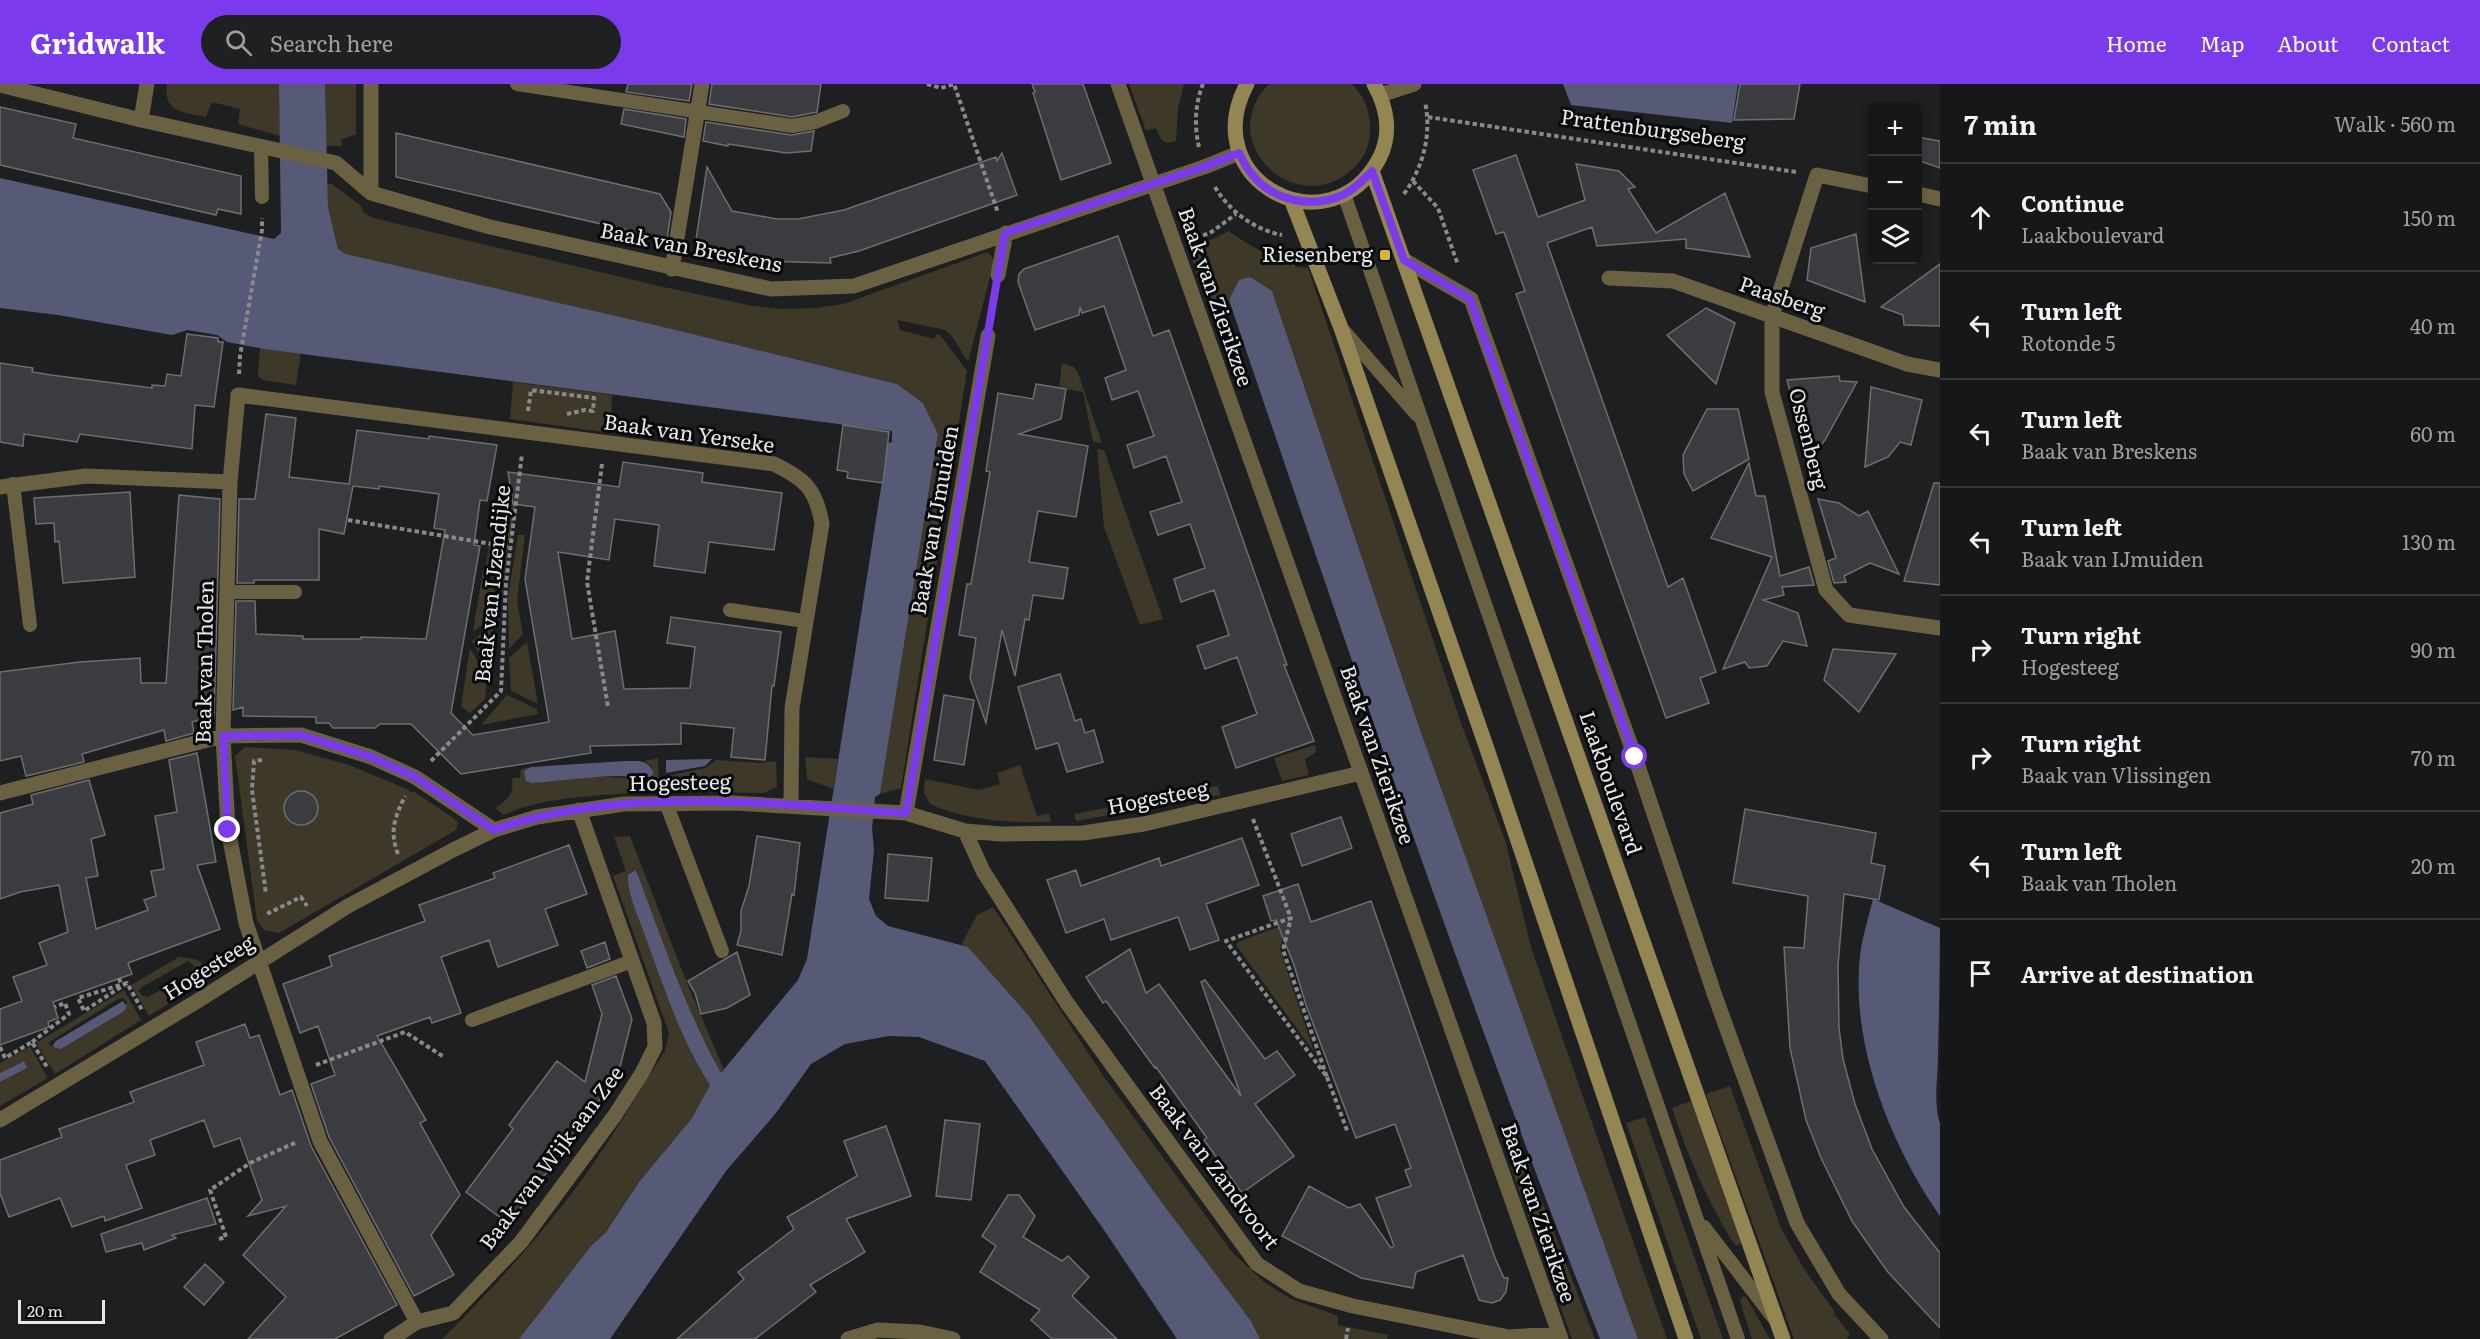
<!DOCTYPE html>
<html lang="en">
<head>
<meta charset="utf-8">
<style>
  :root { --surface:#161719; --page:#1f2022; --text:#f1f3f6; --muted:#9e9fa2; --line:#353638; --accent:#7c3aed }
  body { margin:0; font-family:Literata,serif; background:var(--page); color:var(--text) }
  .controls { position:absolute; right:18px; top:18px; display:grid; overflow:hidden; border-radius:9px; box-shadow:0 3px 9px #0003 }
  .controls button { width:54px; height:54px; display:grid; place-items:center; padding:0; border:0; border-bottom:2px solid var(--line); background:var(--surface); color:var(--text); font:30px sans-serif }
  .scale { position:absolute; left:18px; bottom:15px; width:87px; box-sizing:border-box; padding-left:6px; border:3px solid #e7e7e9; border-top:0; font-size:16px; line-height:21px; white-space:nowrap; color:#e7e7e9; -webkit-text-stroke:4px #08090a; paint-order:stroke }
  .stop { position:absolute; width:18px; height:18px; margin:-14px; border:4px solid #7c3aed; border-radius:50%; background:#fff }
  .stop.end { background:#7c3aed; border-color:#fff; box-shadow:0 2px 6px #0008 }
  .list { margin:0; padding:0; list-style:none }
  h2 { display:flex; justify-content:space-between; align-items:center; height:78px; margin:0; padding:0 24px; font-size:26px }
  h2 small { font-size:20px; font-weight:400; color:var(--muted) }
  .list li { display:grid; grid-template-columns:39px 1fr auto; gap:18px; align-items:center; box-sizing:border-box; height:108px; padding:0 24px; border-top:2px solid var(--line) }
  .list b { display:block; font-size:22px; white-space:nowrap }
  .list p { margin:0; font-size:20px; white-space:nowrap; color:var(--muted) }
  .list em { font-size:20px; font-style:normal; color:var(--muted) }
  .icon { flex:none; width:33px; height:33px; fill:none; stroke:currentColor; stroke-width:2; stroke-linecap:round; stroke-linejoin:round }
  .map { position:relative; flex:none; width:1940px; height:1255px; overflow:hidden }
  header { display:flex; align-items:center; gap:36px; box-sizing:border-box; height:84px; padding:0 30px; background:var(--accent); color:#fff }
  header strong { font-size:28px }
  nav { display:flex; gap:33px; margin-inline-start:auto; font-size:21px }
  .search { width:420px; height:54px; background:var(--page); display:flex; align-items:center; gap:15px; box-sizing:border-box; padding:0 21px; border-radius:33px; color:var(--muted); font-size:22px }
  main { display:flex }
  aside { flex:1; background:var(--surface) }
  .map>svg:first-child { display:block }
</style>
</head>
<body>
<header>
<strong>Gridwalk</strong>
<div class="search"><svg class="icon" aria-label="search" viewBox="0 0 24 24"><circle cx="10" cy="10" r="6"/><path d="M15 15l6 6"/></svg>Search here</div>
<nav><a>Home</a><a>Map</a><a>About</a><a>Contact</a></nav>
</header>
<main>
<div class="map">
<svg width="1940" height="1255" viewBox="0 0 1940 1255">
  <rect width="100%" height="100%" fill="#1e1f21"/>
  <path fill="#3d3827" fill-rule="evenodd" d="M167,0h112l1,52 -42,-12 2,-15 -28,-7 -6,15c-22,-5 -43,-4 -39,-33z
    M325,0h31v50l-15,6 1,6h-16z
    M1129,0h55l-6,25 -2,32 -10,2 -5,-4 -5,-11 -10,3z
    M1269,0h83c14,14 19,30 18,50 -1,15 -9,29 -21,38 -51,42 -123,-19 -91,-74 2,-5 7,-9 11,-14z
    M331,99l30,23 3,7 9,5 286,68 94,20 26,3 38,-1 26,-4 145,-52 5,7v6l-25,97 -16,-26 -7,-6 -48,-10 3,10 35,9 1,-5 4,1 27,36 -66,417 -21,6 58,-360 -15,-31 -26,-19 -250,-61 -301,-69 -8,-5 -10,-42 -1,-22z
    M1229,147c23,16 35,25 64,27l3,9 12,1 153,455 44,117 26,107 136,392h-29l-221,-618 -145,-430 -33,-10 -10,19 -22,4 -14,-41 -2,-13z
    M260,264l41,5 -5,32 -33,-5 -5,-4z
    M1062,279l12,4 4,6 24,70 -9,-1 -10,-50 -24,-4z
    M513,298l99,13 -2,38 -100,-14z
    M1097,365l7,1 59,169 -23,6 -36,-98z
    M507,401l11,2 -7,54 -11,-1z
    M518,451h7l-8,66 6,33 -14,15 -1,-52z
    M489,461l19,3 -6,47 -16,-30z
    M483,485l14,27 -2,19 -22,17z
    M494,538l-7,46 -15,-27z
    M527,558l11,62 -27,-13 -2,-33z
    M470,564l17,30 -2,21 -15,14 -9,-7z
    M507,611l30,14 1,5 -57,11z
    M1315,661l1,7 -11,7 4,16 -27,6 -8,-23z
    M245,663l50,3 54,15 58,24 5,4 1,-2 39,26 6,5 -2,8 -177,103 -15,-3 -7,-9 -22,-165z
    M805,673l33,2 -5,30 -26,-10z
    M658,674l1,33c-48,5 -111,3 -155,24l-9,-7c12,-7 20,-16 17,-30h8l1,-9 10,-2 -7,4 115,8 15,-5 -3,-8 -6,-5z
    M716,676l43,3 17,-2 1,26 -13,6 -97,-1 -1,-16 40,-8z
    M1020,681l17,51 12,-3 2,9c-39,1 -85,-1 -121,-18l-6,-11 1,-14 54,11 21,-6 -3,-11z
    M1218,702l2,9 -144,26 -2,-7z
    M630,752l55,142 39,92 -3,3c-35,-63 -58,-131 -83,-198l-3,-5 -4,2 -3,9 12,39 35,95 18,41 17,29 -18,33 -53,64 -33,50 -15,14 -72,93h-77c49,-48 95,-99 136,-154 32,-42 58,-90 87,-134l4,-18 -56,-157 13,-5 -12,-34z
    M993,823l109,167 130,178 32,30 25,16 49,18v9l50,10 -1,4h-127l-9,-18 -94,-125 -128,-180 -61,-69 -7,-2 16,-30z
    M1281,842l3,6 -4,17 34,103 -78,-107 2,-3z
    M179,873c17,2 25,3 36,18l-66,41 -18,-31zM188,877l6,5 -3,6 -43,25 -7,-2 -2,-5 3,-3z
    M124,906l17,30 -86,54 -19,-31zM123,914l5,5h-2v6l-3,3 -62,37 -5,-1 -3,-3 -3,1 -1,-3 5,-4 64,-40z
    M30,963l18,31 -48,28v-24l27,-14 -6,-6 -21,11v-10z
    M1730,1002l51,142 23,41 31,43 -1,2 16,20 -3,5h-53l-88,-245z
    M1691,1017l49,138 1,5 -5,2 -4,-5c-26,-44 -44,-84 -60,-133z
    M1645,1033l78,222h-22l-75,-216z
    M1528,1076l4,15 63,164h-23l-62,-174z
    M1743,1212l3,1 24,42h-18l-12,-38z"/>
  <path fill="#565a76" d="M279,0h46l3,123 10,42 8,5 301,69 250,61 26,19 15,31 -58,360 -5,3 -3,32 2,21 -5,49 7,17 12,10 80,21 61,69 128,180 94,125 9,18h-83l-71,-106 -121,-172 -66,-24 -30,-1 -44,8 -34,20 -35,49 -50,58 -116,168h-91l72,-93 15,-14 33,-50 53,-64 18,-33c-30,-46 -47,-101 -66,-152 -6,-17 -17,-40 -16,-58l7,-5 3,5c25,67 48,135 83,198l77,-93 9,-21 81,-516 4,-1v-11l-628,-82 -37,-7 -10,-7 -30,-5 -15,5 -114,-20 -58,-7v-130l274,61 7,-6z
    M1563,0h175l-6,39 -161,-18z
    M1250,193l22,14 145,430 221,618h-38c-135,-342 -253,-691 -371,-1039l10,-20z
    M712,675l-7,7 -39,7v-13z
    M625,677c14,0 24,-2 29,13 -10,8 -21,3 -32,2 -30,0 -61,5 -90,7l-6,-2 -2,-10 7,-4z
    M1873,815l67,29c0,42 -1,84 -2,126 0,24 -5,47 2,70v92c-51,-73 -92,-177 -79,-268 3,-16 8,-33 12,-49z
    M123,917l4,6 -4,5 -62,37 -6,-1 -2,-3 3,-4z
    M24,977l3,7 -27,14v-9z"/>
  <path fill="#3b3c3f" stroke="#6d6e71" stroke-width="1.5" d="M628,0h64l-3,17 -63,-9z
    M712,0h109l-4,28 -25,5 -83,-13z
    M1032,0h51l28,79 -50,17 -28,-87 2,-1z
    M1740,0h60l-6,35 -60,1z
    M0,23l76,17 -3,14 168,38v38l-23,-5 -2,6 -216,-50z
    M624,25l62,10 -2,18 -63,-13z
    M706,38l85,13 23,-4 -3,20 -25,2 -58,-9v2l-25,-5z
    M396,49l264,61 11,18 -4,27 -271,-62z
    M1917,53l23,4v27l-23,-8z
    M1002,69l15,42 -158,56 -29,7 1,5 -69,-2 -67,-15 12,-79 25,44 45,8h21l46,-9 152,-53 1,4z
    M1516,71l22,62 47,-17 -9,-36 43,7 16,16 -7,2 28,44 69,-40 25,64 -64,-9v-9l-89,7 -5,-19 -45,16 121,344 15,-9 33,94 -16,6 9,25 -43,15 -150,-424 9,-3 -21,-59 -8,2 -23,-64z
    M1856,150l9,68 -58,-22 4,-32z
    M1118,152l35,100 16,-6 118,335h-3l30,76 -78,27 -14,-41 35,-13 -20,-57 -32,12 -8,-23 32,-11 -15,-45 -33,12 -7,-23 31,-11 -15,-44 -32,11 -8,-23 32,-10 -16,-46 -32,12 -7,-23 27,-9 -16,-45 -26,9 -7,-22 21,-8 -22,-64 -22,7 -2,-6 -1,8 -44,15 -17,-48 1,-8 5,-5z
    M1940,180v62l-36,-1 -1,-10 -22,-8z
    M1706,224l29,15 -19,61 -49,-49z
    M187,250l31,4v4h5l-9,65 -19,-2 -3,44 -112,-15 -3,8 -53,-8 -1,12 -23,-4v-79l33,5 -1,4 19,3 101,13v-3l13,1 2,-12 14,2z
    M1839,292l1,5 17,1 -32,58 -17,21 -21,-81z
    M1036,300l30,5 -5,30 -42,15 69,12 -12,71 -38,-6 -9,51 39,6 -5,31 -30,-4 -4,25 -4,-1 -10,57 -13,-46 -16,93 -16,-45 6,-40 -17,-3 8,-51h4l19,-112 -4,-1 12,-78 35,6z
    M1871,303l51,13 -11,45 -11,-3 -12,15 -23,10z
    M1707,325h31l11,50 -56,32 -9,-17 -1,-19z
    M266,330l30,4 -7,59 60,7 8,-54 72,9v-3l68,9 -10,56 -7,-1 -6,45 6,1 -29,167 22,22 76,-13 -24,-143 10,-72 -22,-3 -5,-32 111,15 4,-25 80,11 -1,9 80,11 -8,57 -65,-8 -4,31 -51,-7 5,-41 -44,-6 -6,41 -51,-8 14,87 43,-8 9,58 66,-1 5,-41 -28,-4 4,-26 110,15 -7,54h-2l-7,74 -34,-3 3,-29 -53,-5v21l-91,2 1,7 -130,21 -50,-50h-31l-5,4h-42l-4,-5h-13v-6l-73,-1v-9l-10,3 3,-109h19l1,33 47,2v3h58v-2l65,2 19,-109 -11,-2 5,-34 -60,-8v3l-26,-3 -9,48 -25,-5v51h-65v3h-17l2,-84h16z
    M843,341l46,7 -6,51 -36,-5 1,-6 -11,-2z
    M1749,379l7,33h9l15,80 29,-9 5,18 -32,2 2,8 -21,5 35,13 9,33 -24,-5 -16,25 -18,2 -4,-6 -22,7 49,-112 -61,-19z
    M1934,399h6v102l-36,-4z
    M130,408l5,85 -72,6 -4,-42 -4,1 -1,-19 -18,1 -2,-26z
    M179,411l41,4 -6,217 -22,6 2,11 -28,8 -2,-11 -82,24 2,8 -58,14 -5,-20 -21,5v-89l80,-10 60,-4 1,25h25z
    M1818,415l21,4 20,13 9,-5 31,63 -29,-11 -26,13 2,6 -12,1 -6,-22 8,-3z
    M1833,565l63,5 -37,58 -35,-32z
    M1060,590l15,47 6,-2 4,14 9,-3 9,32 -36,10 -9,-29 -22,6 -18,-62z
    M944,611l30,5 -10,65 -30,-5z
    M197,669l19,109 -19,3 23,64 -92,34 4,11 -79,28 5,16 -10,4 1,5 -49,18v-36l22,-8 -9,-24 34,-12 -8,-22 29,-11 -9,-47 -39,7 -20,7v-86l33,-9 -2,-9 58,-15 16,55 -14,4 7,37 -12,2 10,51 52,-19 -4,-10 12,-4 -5,-25 13,-2 -9,-53 22,-4 -8,-52z
    M284 724a17 17 0 1 1 34 0a17 17 0 1 1-34 0Z
    M1745,725l131,24 -5,30 14,3 -6,34 -35,-6 -6,71 1,63 4,31 12,45 17,45 32,58 36,46v75l-53,-57 -35,-50 -31,-63 -15,-38 -16,-72 -6,-101 20,1 4,-52 -75,-13z
    M1341,733l11,31 -50,18 -11,-32z
    M757,752l43,7 -6,52 -2,-1 -10,61 -45,-10 4,-14v-20l8,-25z
    M1242,754l17,47 -53,19 13,36 -29,10 -12,-33 -67,23 -7,-21 -38,14 -19,-53 29,-10 5,16 78,-28 2,8z
    M569,761l18,49 -42,15 13,36 -60,22 -9,-27 -48,17 20,56 -29,10 -2,-6 -53,19 49,84 -6,3 40,72 -29,40 23,40 -40,21 -85,-159 -18,-53 24,-9 -17,-49 -18,7 -17,-49 49,-18 -3,-10 96,-35 -6,-16 76,-27 -2,-5z
    M888,770l44,4 -4,43 -43,-3z
    M1298,800l13,38 60,-21 124,357 9,20h4l-2,14 -6,8 -8,3 -13,-3 -16,-45 -47,17 -3,16 -52,-10 -79,-42 27,-50 40,22 11,-4 31,44 3,-2 -18,-48 35,-12 -6,-16 6,-2 -16,-44 -39,14 -50,-133 -12,-40 -18,-45 -5,1 -8,-25z
    M605,858l5,17 -23,9 -6,-17z
    M1130,865l16,44 13,-9 82,112 -40,-114 4,-2 60,79 12,-8 18,24 -40,29 39,52 -52,37 -38,-53 3,-2 -51,-71 -1,1 -49,-67 -3,2 -17,-26z
    M737,868l13,43 -23,13 -26,6 -6,-21 -7,-12z
    M616,892l16,43 -14,56 -109,149 -43,-32 47,-63 -4,-4 48,-64 28,21 17,-68 -10,-29z
    M245,940l5,14 9,-3 21,60 12,-5 19,56 86,159 -62,34h-87l38,-42 -43,-42 43,-49 -38,10 14,-16 -22,-62 -26,9 -10,-27 -54,20 5,15 -29,10 16,43 -37,13 -1,-5 -32,11 -12,-29 -51,19 -9,-24v-33l62,-23 -3,-8 75,-27 -4,-10 74,-27 -8,-23z
    M945,1036l35,4 -9,76 -35,-4z
    M886,1042l25,70 -65,23 19,33 -55,33 6,7 -61,47h-78l67,-60 -6,-7 56,-43 -7,-12 70,-41 -13,-35z
    M1008,1111h11l16,21 -12,21 39,24 6,-5 21,21 -17,19 45,43h-65l-21,-19 9,-10 -60,-38 16,-26 -14,-10z
    M207,1114l9,26 -44,11 4,3 -32,12 -2,-7 -36,9 -5,-18z
    M205,1180l19,18 -20,23 -20,-18z"/>
  <g fill="none" stroke-linecap="round" stroke-linejoin="round">
    <path stroke="#89898b" stroke-width="4" stroke-dasharray="4.5 3" stroke-linecap="butt" d="M927,0l14,4 13,-4 44,129
      M1428,33l368,55
      M1199,63c-5,-21 -4,-43 4,-63
      M1413,97l25,27 20,57
      M1215,103c14,24 40,43 67,48
      M1404,110c19,-27 28,-59 21,-92
      M1196,154l14,-5 26,-19
      M991,230l4,-19
      M239,290l1,-18 22,-126v-12
      M528,327l3,-21 63,8 -1,13 -8,-1 -18,4
      M602,380l-15,118 21,125
      M348,436l162,27
      M262,676l-8,1 -2,29 14,104
      M431,677l70,-70 5,-108 16,-129
      M1253,735l38,99 -65,23 101,136 -44,-127 8,-32
      M398,770c-9,-23 -3,-37 7,-58
      M268,827l1,2 32,-16 6,9
      M119,894l2,7
      M127,899l-49,15 6,13 43,-28 15,27
      M32,958l37,-28 -4,-11 -10,4
      M0,963l5,11 27,-16 15,25
      M316,981l89,-33 39,25
      M1327,993l21,56
      M219,1155l7,-2 -16,-47 40,-27 47,-21
      M1346,1255l2,-11"/>
    <path stroke="#696142" stroke-width="14" d="M517,0l275,42 23,-4 28,-11
      M261,63l1,50
      M1344,110l394,1145
      M1343,246l74,85
      M13,400l17,141
      M227,508h68
      M730,526l75,11
      M666,719l56,148
      M472,936l160,-59
      M1704,1143l69,90"/>
    <path stroke="#696142" stroke-width="15" d="M1118,0l443,1255
      M0,1l141,35 195,43 35,30 119,34 281,62 83,-3 350,-119 35,-14
      M1380,11l34,-11
      M141,36l6,-36
      M1872,102l-55,-11 -45,141v76l54,198 23,25 91,13
      M371,109v-109
      M1918,110l22,5
      M1404,176l67,39 164,458 80,239 82,227 42,71 42,45
      M672,185l30,-185
      M998,191l8,-42
      M1609,194l64,3 234,83 33,6
      M0,403l86,-11 144,6
      M0,709l223,-57 78,-1 70,22 44,20 79,53
      M906,729l82,-477
      M965,747l18,40 84,132 190,261 42,27 54,15 156,31 50,-3
      M0,1036l199,-120 149,-94 105,-56 41,-20 43,-13 87,-13 109,-1 173,10 59,18 36,3 82,-1 61,-9 217,-51
      M417,1238l-97,-181 -74,-218 -18,-94 -5,-93 7,-254 8,-87 536,69c31,15 42,25 48,60l-30,184 -1,97
      M391,1255l26,-17 36,-9 68,-71 94,-127 27,-42 13,-26 -1,-24 -75,-213
      M848,1255l30,-9 42,2 33,7"/>
    <path stroke="#948653" stroke-width="15" d="M1247,0c-52,97 82,167 132,75 13,-25 8,-52 -5,-75
      M1372,87l411,1168
      M1291,115l50,129 146,421 199,590"/>
  </g>
  <g fill="none" stroke-linecap="round" stroke-linejoin="round">
    <path stroke="#7c3aed" stroke-width="8" d="M228,746l-5,-94 78,-1 70,22 44,20 79,53c128,-45 279,-26 412,-17l99,-580 199,-66 35,-14c4,7 7,15 12,20 21,28 61,36 92,22 12,-6 20,-15 29,-24l32,89 66,39 165,458"/>
  </g>
  <rect fill="#d5b535" stroke="#08090a" stroke-width="2" x="1379" y="165" width="12" height="12" rx="3"/>
  <g text-anchor="middle" stroke-width="6" stroke-linejoin="round" paint-order="stroke">
    <g font-size="21" fill="#e7e7e9" stroke="#08090a">
      <text transform="translate(1653 46) rotate(8)" y="7">Prattenburgseberg</text>
      <text transform="translate(691 164) rotate(11)" y="7">Baak van Breskens</text>
      <text transform="translate(1215 213) rotate(71)" y="7">Baak van Zierikzee</text>
      <text transform="translate(1782 214) rotate(19)" y="7">Paasberg</text>
      <text transform="translate(689 350) rotate(8)" y="7">Baak van Yerseke</text>
      <text transform="translate(1808 355) rotate(76)" y="7">Ossenberg</text>
      <text transform="translate(935 436) rotate(-80)" y="7">Baak van IJmuiden</text>
      <text transform="translate(493 500) rotate(-84)" y="7">Baak van IJzendijke</text>
      <text transform="translate(205 578) rotate(-89)" y="7">Baak van Tholen</text>
      <text transform="translate(1377 671) rotate(71)" y="7">Baak van Zierikzee</text>
      <text transform="translate(680 699) rotate(-1)" y="7">Hogesteeg</text>
      <text transform="translate(1610 699) rotate(71)" y="7">Laakboulevard</text>
      <text transform="translate(1158 714) rotate(-11)" y="7">Hogesteeg</text>
      <text transform="translate(209 884) rotate(-32)" y="7">Hogesteeg</text>
      <text transform="translate(552 1074) rotate(-53)" y="7">Baak van Wijk aan Zee</text>
      <text transform="translate(1214 1083) rotate(53)" y="7">Baak van Zandvoort</text>
      <text transform="translate(1538 1129) rotate(71)" y="7">Baak van Zierikzee</text>
    </g>
    <g font-size="21" fill="#e7e7e9" stroke="#08090a" text-anchor="end">
      <text x="1373" y="178">Riesenberg</text>
    </g>
  </g>
</svg>
<div class="controls">
<button>+</button>
<button>−</button>
<button><svg class="icon" aria-label="layers" viewBox="0 0 24 24"><path d="M12 4l9 5-9 5-9-5zM3 14l9 5 9-5"/></svg></button>
</div>
<div class="scale">20 m</div>
<div class="stop" style="left:1635px;top:673px"></div>
<div class="stop end" style="left:228px;top:746px"></div>
</div>
<aside>
<h2>7 min<small>Walk · 560 m</small></h2>
<ul class="list">
<li><svg class="icon" aria-label="ahead" viewBox="0 0 24 24"><path d="M12 20V5M6 11l6-6 6 6"/></svg><div><b>Continue</b><p>Laakboulevard</p></div><em>150 m</em></li>
<li><svg class="icon" aria-label="left" viewBox="0 0 24 24"><path d="M17 20v-9H6M10 6l-5 5 5 5"/></svg><div><b>Turn left</b><p>Rotonde 5</p></div><em>40 m</em></li>
<li><svg class="icon" aria-label="left" viewBox="0 0 24 24"><path d="M17 20v-9H6M10 6l-5 5 5 5"/></svg><div><b>Turn left</b><p>Baak van Breskens</p></div><em>60 m</em></li>
<li><svg class="icon" aria-label="left" viewBox="0 0 24 24"><path d="M17 20v-9H6M10 6l-5 5 5 5"/></svg><div><b>Turn left</b><p>Baak van IJmuiden</p></div><em>130 m</em></li>
<li><svg class="icon" aria-label="right" viewBox="0 0 24 24"><path d="M7 20v-9h11M14 6l5 5-5 5"/></svg><div><b>Turn right</b><p>Hogesteeg</p></div><em>90 m</em></li>
<li><svg class="icon" aria-label="right" viewBox="0 0 24 24"><path d="M7 20v-9h11M14 6l5 5-5 5"/></svg><div><b>Turn right</b><p>Baak van Vlissingen</p></div><em>70 m</em></li>
<li><svg class="icon" aria-label="left" viewBox="0 0 24 24"><path d="M17 20v-9H6M10 6l-5 5 5 5"/></svg><div><b>Turn left</b><p>Baak van Tholen</p></div><em>20 m</em></li>
<li><svg class="icon" aria-label="arrive" viewBox="0 0 24 24"><path d="M6 21V4h12l-3 4 3 4H6"/></svg><div><b>Arrive at destination</b></div></li>
</ul>
</aside>
</main>
</body>
</html>
